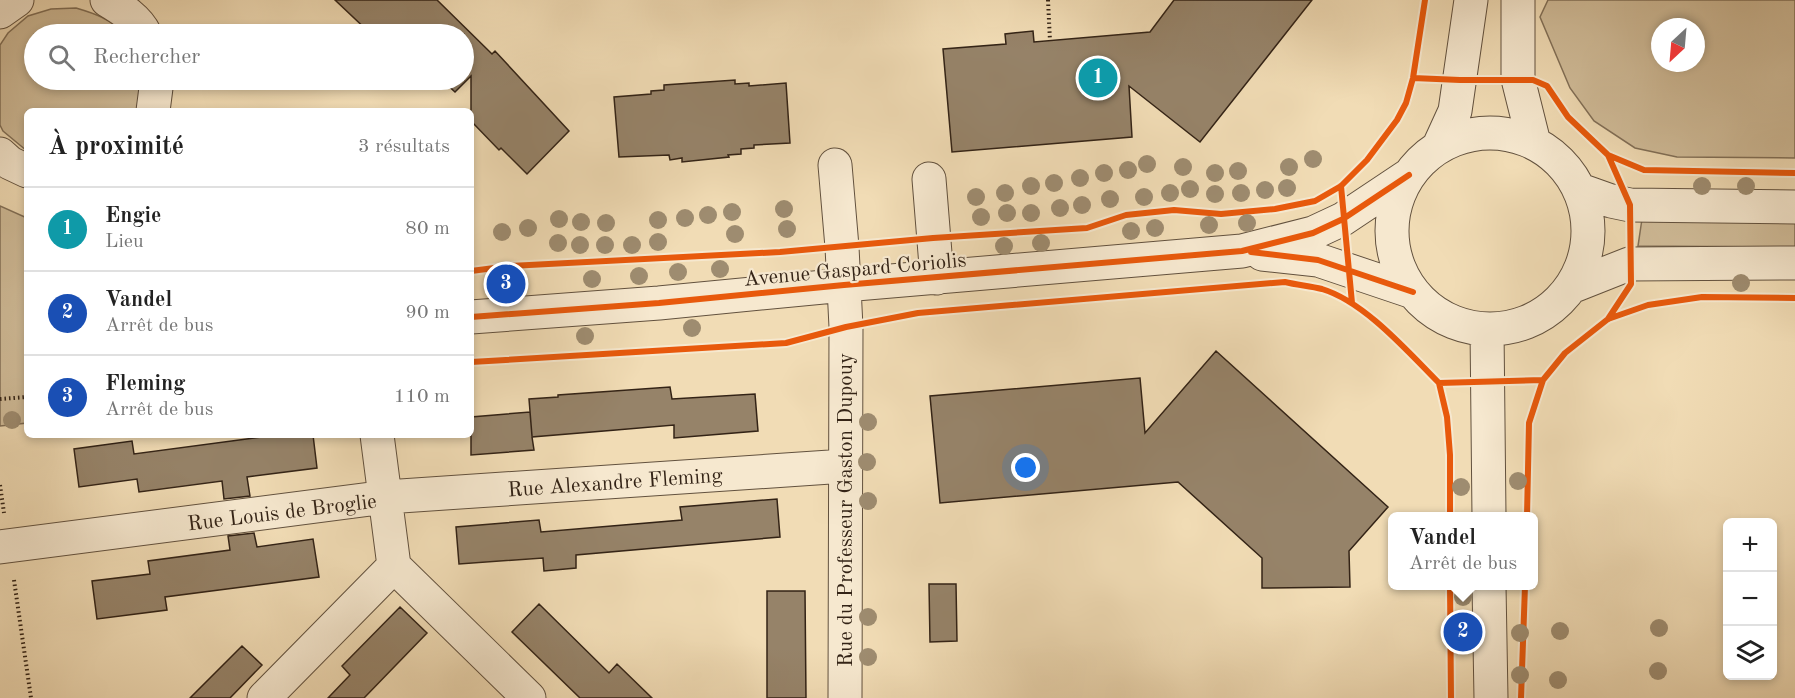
<!DOCTYPE html>
<html lang="fr">
<head>
<meta charset="utf-8">
<style>
  :root { --surface:#fff; --page:#f6f6f6; --text:#222; --muted:#767676; --line:#e0e0e0; --accent:#8f2418 }
  body { margin:0; font-family:"Old Standard TT",serif; background:var(--page); color:var(--text) }
  .controls { position:absolute; right:18px; bottom:18px; display:grid; overflow:hidden; border-radius:9px; box-shadow:0 3px 9px #0003 }
  .controls button { width:54px; height:54px; display:grid; place-items:center; padding:0; border:0; border-bottom:2px solid var(--line); background:var(--surface); color:var(--text); font:30px sans-serif }
  .compass { position:absolute; left:1651px; top:18px; width:54px; height:54px; border-radius:50%; background:var(--surface); box-shadow:0 3px 9px #0003; rotate:206deg }
  .you { position:absolute; left:1026px; top:468px; width:21px; height:21px; margin:-15px; border:4px solid #fff; border-radius:50%; background:#1a73e8; box-shadow:0 0 0 9px #1a73e833 }
  .badge { display:grid; place-items:center; width:39px; height:39px; border-radius:50%; background:var(--accent); color:#fff; font-size:20px; font-weight:700 }
  .pin { position:absolute; translate:-50% -50%; border:3px solid #fff; box-shadow:0 2px 6px #0006 }
  .popup { position:absolute; left:1388px; top:512px; width:150px; height:78px; box-sizing:border-box; display:grid; place-content:center; border-radius:9px; background:var(--surface); filter:drop-shadow(0 2px 4px #0005); font-size:20px; white-space:nowrap; color:var(--muted) }
  .popup b { font-size:22px; color:var(--text) }
  .popup::after { content:''; position:absolute; left:50%; top:100%; margin-left:-12px; border:12px solid transparent; border-top-color:var(--surface) }
  .list { margin:0; padding:0; list-style:none }
  h2 { display:flex; justify-content:space-between; align-items:center; height:78px; margin:0; padding:0 24px; font-size:26px }
  h2 small { font-size:20px; font-weight:400; color:var(--muted) }
  .list li { display:grid; grid-template-columns:39px 1fr auto; gap:18px; align-items:center; box-sizing:border-box; height:84px; padding:0 24px; border-top:2px solid var(--line) }
  .list b { display:block; font-size:22px; white-space:nowrap }
  .list p { margin:0; font-size:20px; white-space:nowrap; color:var(--muted) }
  .list em { font-size:20px; font-style:normal; color:var(--muted) }
  .icon { flex:none; width:33px; height:33px; fill:none; stroke:currentColor; stroke-width:2; stroke-linecap:round; stroke-linejoin:round }
  .map { position:relative; flex:none; width:1795px; height:698px; overflow:hidden }
  .search { position:absolute; background:var(--surface); box-shadow:0 3px 9px #0003; left:24px; top:24px; width:450px; height:66px; display:flex; align-items:center; gap:15px; box-sizing:border-box; padding:0 21px; border-radius:33px; color:var(--muted); font-size:22px }
  .panel { position:absolute; background:var(--surface); box-shadow:0 3px 9px #0003; left:24px; top:108px; width:450px; height:330px; border-radius:9px }
  .map>svg:first-child { display:block }
</style>
</head>
<body>
<div class="map">
<svg width="1795" height="698" viewBox="0 0 1795 698">
  <rect width="100%" height="100%" fill="#f1dcb5"/>
  <filter id="stains"><feTurbulence type="fractalNoise" baseFrequency=".00333" numOctaves="4"/><feColorMatrix values="0 0 0 0 .2 0 0 0 0 .09 0 0 0 0 .02 0 0 0 .5 -.17"/></filter>
  <radialGradient id="worn" r=".72"><stop offset=".6" stop-color="#630" stop-opacity="0"/><stop offset="1" stop-color="#630" stop-opacity=".3"/></radialGradient>
  <path fill="#d1bd9a" stroke="#827058" stroke-width="1.5" fill-rule="evenodd" d="M1548,0h247v158l-118,-1 -42,-9 -41,-27 -24,-33 -30,-71zM1660,27h36v36h-36z
    M76,8c17,5 36,11 47,26h-89v46h108l-1,17 -4,14h-110v40l-24,-20 -3,-6v-80l8,-12 20,-17 23,-7z
    M0,206l27,12v205l-27,3z
    M1642,219l153,2v26l-157,-1z"/>
  <path fill="#968369" stroke="#332316" stroke-width="1.5" d="M335,0h102l55,54 3,-3 74,80 -42,43 -26,-26 -2,2 -28,-29v-45l-16,16 -13,-12h22v-46h-69l-9,-8 -9,8h-6z
    M1174,0h138l-112,142 -71,-56 3,51 -180,15 -9,-103 63,-5 -1,-10 28,-3 1,11 116,-10z
    M735,80v4l14,-1v3l37,-3 4,60 -36,2v3l-13,1v5l-13,1 1,2 -47,5v-4l-12,2 -1,-5 -50,2 -5,-60 37,-3v-3l13,-1v-5z
    M1216,351l172,156 -39,44 1,36 -88,1v-30l-84,-76 -238,21 -10,-107 210,-18 5,55z
    M670,387l2,12 83,-5 3,37 -84,7v-13l-58,5 -84,7 2,13 -63,5v-38l59,-5 2,24 -3,-37 29,-2v-2z
    M277,435h36l4,33 -70,9 3,19 -26,3 -2,-18 -83,11 -2,-13 -58,8 -5,-38 58,-8 2,13z
    M777,499l3,38 -204,18v13l-32,3 -1,-13 -84,6 -3,-37 83,-7 2,12 141,-12 -2,-13z
    M254,533l3,14 56,-8 6,38 -154,20 2,13 -70,9 -5,-38 58,-7 -2,-13 82,-11 -2,-14z
    M929,584h27l1,57 -27,1z
    M767,591h38l1,107h-39z
    M539,604l70,69 8,-9 35,34h-72l-68,-66z
    M400,607l27,26 -63,65h-36l22,-23 -8,-9z
    M242,646l20,19 -32,33h-40z"/>
  <g fill="none" stroke-linecap="round" stroke-linejoin="round">
    <g stroke="#62513e" stroke-width="35">
      <path id="minor" d="M107,0c15,9 31,19 38,34
        M1518,0v79l16,64
        M0,12l17,-12
        M153,111l4,-31
        M1392 231a98 98 0 1 1 196 0a98 98 0 1 1-196 0Z
        M1439,146l16,-35 16,-111
        M0,154l10,9 17,8
        M835,165l7,82 4,80 -1,371
        M929,179l8,99
        M1580,190l31,11 19,4 165,2
        M1262,254l56,6 95,32
        M1571,287l58,-23 166,-1
        M471,317l188,-14 185,-18 398,-34 71,-18 30,-14 66,-44
        M1487,329l2,187
        M377,435l17,131
        M0,547l386,-50 459,-31
        M394,566l135,132
        M1489,586l2,112
        M264,698l130,-132"/>
    </g>
    <path stroke="#332316" stroke-width="4" stroke-dasharray="1.5 3" stroke-linecap="butt" d="M1048,0l2,41
      M1608,155l4,9
      M1608,319l8,-12
      M0,399l27,-2
      M0,485l4,28
      M14,580l17,118"/>
    <use href="#minor" stroke="#f6e8cf" stroke-width="33"/>
    <g stroke="#f6e8cf" stroke-width="10">
      <path id="cycleway" d="M1413,78l47,2h73l14,6 21,31 40,38 36,15 151,3
        M1608,155l22,50 1,79 -23,35
        M1341,186l11,117
        M1251,252l67,8 95,32
        M471,271l39,-5 270,-14 153,-14 154,-10 39,-13 48,-5 47,4 54,-5 40,-8 26,-15 26,-26 30,-40 9,-17 7,-25 12,-78
        M471,317l188,-14 185,-18 398,-34 71,-18 30,-14 66,-44
        M471,362l315,-19 60,-16 72,-14 367,-31c12,3 25,4 37,7 43,13 86,63 117,94l104,-3
        M1439,383l8,34 3,38v61
        M1527,516l2,-93 14,-43 22,-27 43,-34 40,-14 54,-8 93,1
        M1450,586l1,112
        M1521,698l4,-112"/>
    </g>
    <use href="#cycleway" stroke="#e8590c" stroke-width="6"/>
  </g>
  <g fill="#9e8c70">
    <circle cx="1313" cy="159" r="9"/>
    <circle cx="1147" cy="164" r="9"/>
    <circle cx="1183" cy="167" r="9"/>
    <circle cx="1289" cy="167" r="9"/>
    <circle cx="1128" cy="170" r="9"/>
    <circle cx="1238" cy="171" r="9"/>
    <circle cx="1104" cy="173" r="9"/>
    <circle cx="1215" cy="173" r="9"/>
    <circle cx="1080" cy="178" r="9"/>
    <circle cx="1054" cy="183" r="9"/>
    <circle cx="1031" cy="186" r="9"/>
    <circle cx="1702" cy="186" r="9"/>
    <circle cx="1746" cy="186" r="9"/>
    <circle cx="1287" cy="188" r="9"/>
    <circle cx="1190" cy="189" r="9"/>
    <circle cx="1265" cy="190" r="9"/>
    <circle cx="1005" cy="193" r="9"/>
    <circle cx="1170" cy="193" r="9"/>
    <circle cx="1241" cy="193" r="9"/>
    <circle cx="1215" cy="194" r="9"/>
    <circle cx="976" cy="197" r="9"/>
    <circle cx="1144" cy="197" r="9"/>
    <circle cx="1110" cy="199" r="9"/>
    <circle cx="1082" cy="205" r="9"/>
    <circle cx="1060" cy="208" r="9"/>
    <circle cx="784" cy="209" r="9"/>
    <circle cx="732" cy="212" r="9"/>
    <circle cx="1007" cy="213" r="9"/>
    <circle cx="1031" cy="213" r="9"/>
    <circle cx="708" cy="215" r="9"/>
    <circle cx="981" cy="217" r="9"/>
    <circle cx="685" cy="218" r="9"/>
    <circle cx="559" cy="219" r="9"/>
    <circle cx="658" cy="220" r="9"/>
    <circle cx="581" cy="222" r="9"/>
    <circle cx="606" cy="223" r="9"/>
    <circle cx="1247" cy="223" r="9"/>
    <circle cx="1209" cy="225" r="9"/>
    <circle cx="528" cy="228" r="9"/>
    <circle cx="1155" cy="228" r="9"/>
    <circle cx="787" cy="229" r="9"/>
    <circle cx="1131" cy="231" r="9"/>
    <circle cx="502" cy="232" r="9"/>
    <circle cx="735" cy="234" r="9"/>
    <circle cx="658" cy="242" r="9"/>
    <circle cx="558" cy="243" r="9"/>
    <circle cx="1041" cy="243" r="9"/>
    <circle cx="580" cy="245" r="9"/>
    <circle cx="605" cy="245" r="9"/>
    <circle cx="632" cy="245" r="9"/>
    <circle cx="1004" cy="246" r="9"/>
    <circle cx="720" cy="269" r="9"/>
    <circle cx="678" cy="272" r="9"/>
    <circle cx="639" cy="276" r="9"/>
    <circle cx="592" cy="279" r="9"/>
    <circle cx="1741" cy="283" r="9"/>
    <circle cx="692" cy="328" r="9"/>
    <circle cx="585" cy="336" r="9"/>
    <circle cx="12" cy="420" r="9"/>
    <circle cx="868" cy="422" r="9"/>
    <circle cx="867" cy="462" r="9"/>
    <circle cx="1518" cy="481" r="9"/>
    <circle cx="1461" cy="487" r="9"/>
    <circle cx="868" cy="501" r="9"/>
    <circle cx="1463" cy="597" r="9"/>
    <circle cx="868" cy="617" r="9"/>
    <circle cx="1659" cy="628" r="9"/>
    <circle cx="1560" cy="631" r="9"/>
    <circle cx="1520" cy="633" r="9"/>
    <circle cx="1463" cy="640" r="9"/>
    <circle cx="868" cy="657" r="9"/>
    <circle cx="1658" cy="671" r="9"/>
    <circle cx="1520" cy="675" r="9"/>
    <circle cx="1558" cy="680" r="9"/>
  </g>
  <g text-anchor="middle" stroke-width="4.5" stroke-linejoin="round" paint-order="stroke">
    <g font-size="21" fill="#332316" stroke="#f6e8cf">
      <text transform="translate(855 269) rotate(-5)" y="7">Avenue Gaspard Coriolis</text>
      <text transform="translate(615 482) rotate(-4)" y="7">Rue Alexandre Fleming</text>
      <text transform="translate(845 510) rotate(-90)" y="7">Rue du Professeur Gaston Dupouy</text>
      <text transform="translate(282 512) rotate(-7)" y="7">Rue Louis de Broglie</text>
    </g>
  </g>
  <rect width="100%" height="100%" filter="url(#stains)"/>
  <rect width="100%" height="100%" fill="url(#worn)"/>
</svg>
<div class="controls">
<button>+</button>
<button>−</button>
<button><svg class="icon" aria-label="layers" viewBox="0 0 24 24"><path d="M12 4l9 5-9 5-9-5zM3 14l9 5 9-5"/></svg></button>
</div>
<svg class="compass" viewBox="-18 -18 36 36"><path d="M0-13l5 13h-10z" fill="#e53935"/><path d="M0 13l5-13h-10z" fill="#767676"/></svg>
<div class="you"></div>
<div class="pin badge" style="left:1098px;top:78px;background:#0f9aa8">1</div>
<div class="pin badge" style="left:1463px;top:632px;background:#1a4fb4">2</div>
<div class="popup"><b>Vandel</b>Arrêt de bus</div>
<div class="pin badge" style="left:506px;top:284px;background:#1a4fb4">3</div>
<div class="search"><svg class="icon" aria-label="search" viewBox="0 0 24 24"><circle cx="10" cy="10" r="6"/><path d="M15 15l6 6"/></svg>Rechercher</div>
<section class="panel">
<h2>À proximité<small>3 résultats</small></h2>
<ul class="list">
<li><span class="badge" style="background:#0f9aa8">1</span><div><b>Engie</b><p>Lieu</p></div><em>80 m</em></li>
<li><span class="badge" style="background:#1a4fb4">2</span><div><b>Vandel</b><p>Arrêt de bus</p></div><em>90 m</em></li>
<li><span class="badge" style="background:#1a4fb4">3</span><div><b>Fleming</b><p>Arrêt de bus</p></div><em>110 m</em></li>
</ul>
</section>
</div>
</body>
</html>
